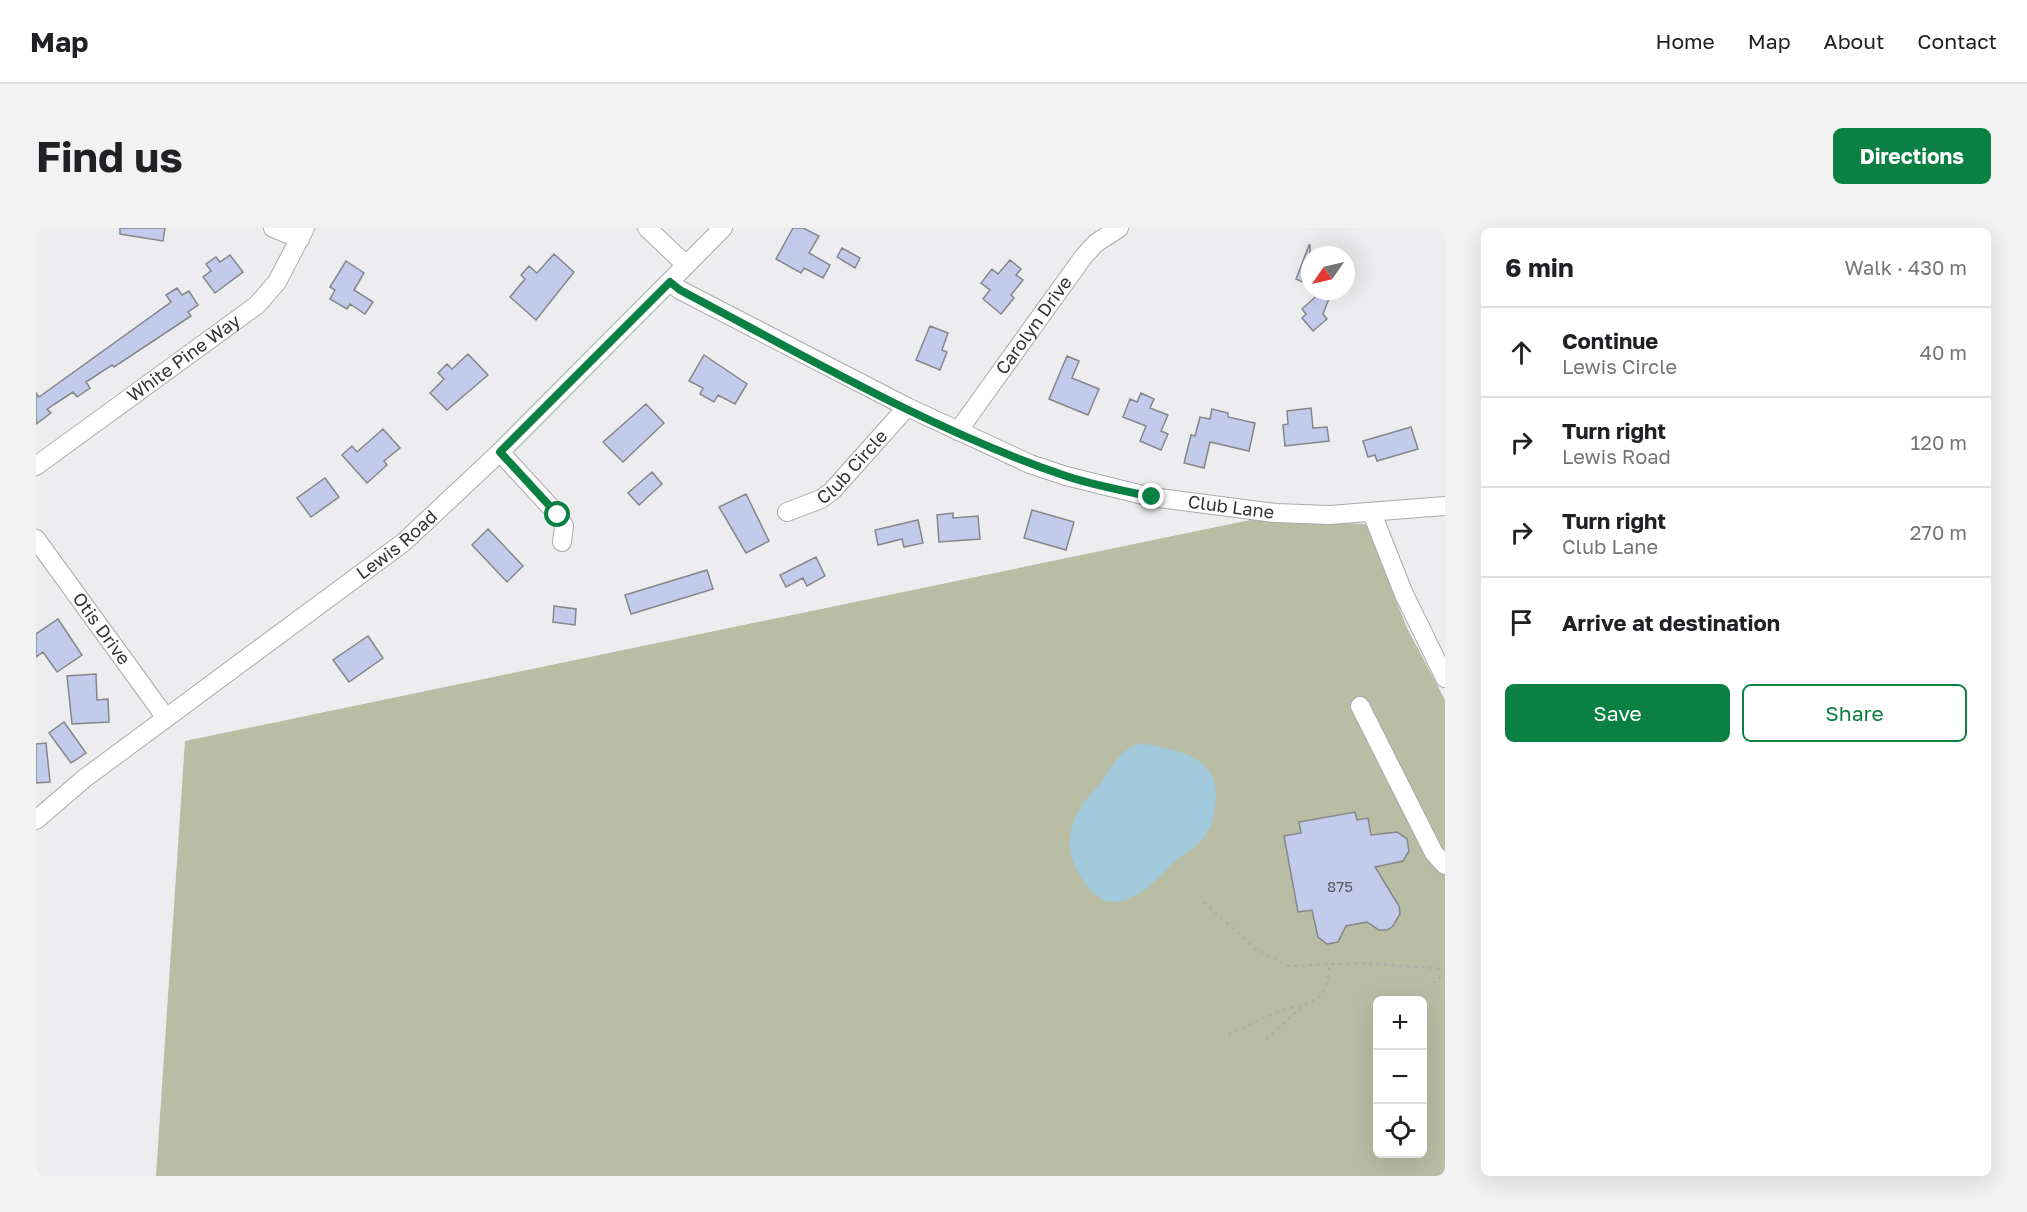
<!DOCTYPE html>
<html lang="en">
<head>
<meta charset="utf-8">
<style>
  :root { --surface:#fff; --page:#f2f2f2; --text:#202124; --muted:#757577; --line:#e0e0e0; --accent:#0b8043 }
  body { margin:0; font-family:"Golos Text",sans-serif; background:var(--page); color:var(--text) }
  .controls { position:absolute; right:18px; bottom:18px; display:grid; overflow:hidden; border-radius:9px; box-shadow:0 6px 24px #0002 }
  .controls button { width:54px; height:54px; display:grid; place-items:center; padding:0; border:0; border-bottom:2px solid var(--line); background:var(--surface); color:var(--text); font:30px sans-serif }
  .compass { position:absolute; left:1265px; top:18px; width:54px; height:54px; border-radius:50%; background:var(--surface); box-shadow:0 6px 24px #0002; rotate:236deg }
  .stop { position:absolute; width:18px; height:18px; margin:-14px; border:4px solid #0b8043; border-radius:50%; background:#fff }
  .stop.end { background:#0b8043; border-color:#fff; box-shadow:0 2px 6px #0008 }
  .list { margin:0; padding:0; list-style:none }
  h2 { display:flex; justify-content:space-between; align-items:center; height:78px; margin:0; padding:0 24px; font-size:26px }
  h2 small { font-size:20px; font-weight:400; color:var(--muted) }
  .list li { display:grid; grid-template-columns:39px 1fr auto; gap:18px; align-items:center; box-sizing:border-box; height:90px; padding:0 24px; border-top:2px solid var(--line) }
  .list b { display:block; font-size:22px; white-space:nowrap }
  .list p { margin:0; font-size:20px; white-space:nowrap; color:var(--muted) }
  .list em { font-size:20px; font-style:normal; color:var(--muted) }
  .actions { display:flex; gap:12px; padding:18px 24px }
  .actions a { flex:1; padding:14px 0; border:2px solid var(--accent); border-radius:9px; text-align:center; font-size:21px; color:var(--accent) }
  .actions .main { background:var(--accent); color:#fff }
  .icon { flex:none; width:33px; height:33px; fill:none; stroke:currentColor; stroke-width:2; stroke-linecap:round; stroke-linejoin:round }
  .map { position:relative; flex:none; width:1409px; height:948px; overflow:hidden; border-radius:9px }
  header { display:flex; align-items:center; gap:36px; box-sizing:border-box; height:84px; padding:0 30px; background:var(--surface); border-bottom:2px solid var(--line) }
  header strong { font-size:28px }
  nav { display:flex; gap:33px; margin-inline-start:auto; font-size:21px }
  .intro { display:flex; align-items:center; justify-content:space-between; box-sizing:border-box; height:144px; padding:0 36px }
  h1 { margin:0; font-size:42px }
  .button { padding:15px 27px; border-radius:9px; background:var(--accent); color:#fff; font-size:21px; font-weight:700 }
  main { display:flex; gap:36px; padding:0 36px }
  aside { flex:1; background:var(--surface); border-radius:9px; box-shadow:0 6px 24px #0002 }
  .map>svg:first-child { display:block }
</style>
</head>
<body>
<header>
<strong>Map</strong>
<nav><a>Home</a><a>Map</a><a>About</a><a>Contact</a></nav>
</header>
<div class="intro"><h1>Find us</h1><a class="button">Directions</a></div>
<main>
<div class="map">
<svg width="1409" height="948" viewBox="0 0 1409 948">
  <rect width="100%" height="100%" fill="#ededef"/>
  <path fill="#b8bda4" fill-rule="evenodd" d="M1214,292l116,4 41,104 38,72v476h-1289l29,-435zM1342,772h44v154h-44z"/>
  <path fill="#a2c9db" d="M1104,515c39,8 82,13 75,63 -1,12 -5,25 -13,34 -8,9 -19,14 -28,22 -16,16 -35,39 -60,40 -13,0 -22,-9 -29,-19 -22,-31 -20,-56 3,-86 5,-6 11,-11 15,-17 13,-19 15,-28 37,-37z"/>
  <path fill="#c3cbed" stroke="#858687" stroke-width="1.5" d="M84,0h45l-2,13 -43,-7z
    M757,0h10l16,8 -10,17 21,12 -7,13 -19,-10 -3,5 -25,-14z
    M1273,17h1v40l-14,-6z
    M806,20l18,10 -5,10 -18,-11z
    M518,26l20,18 -38,48 -26,-23 15,-18 -4,-4 8,-9 8,7z
    M194,27l13,17 -28,21 -12,-16 8,-6 -5,-7 10,-7 4,5z
    M974,32l11,9 -5,6 7,5 -12,15 3,3 -13,16 -18,-15 7,-9 -9,-7 11,-14 6,5z
    M310,33l18,12 -10,17 19,12 -8,12 -15,-10 -3,5 -17,-10 5,-9 -5,-3z
    M141,60l5,7 7,-4 9,14 -10,7 3,4 -77,51 -2,-2 -26,17 4,6 -13,9 -4,-5 -26,17 4,4 -15,11v-31l3,4 132,-95 -5,-7z
    M1286,63h10l-9,23 4,5 -14,12 -11,-13 4,-4 -4,-5z
    M894,98l18,7 -6,17 5,2 -7,18 -24,-10z
    M432,126l20,21 -41,35 -17,-17 14,-14 -6,-6 9,-9 5,5z
    M668,127l43,29 -12,20 -17,-9 -4,7 -14,-8 3,-6 -14,-7z
    M1031,128l12,5 -7,17 27,11 -11,26 -39,-16z
    M1105,165l13,6 -4,9 18,7 -7,16 7,3 -7,16 -21,-9 6,-15 -23,-9 7,-18 7,3z
    M610,176l18,19 -41,39 -20,-20z
    M1275,180l2,20 14,-1 2,14 -44,5 -2,-21 5,-1 -1,-13z
    M1176,181l16,4v4l27,6 -6,28 -39,-9 -6,26 -20,-5 7,-28 4,1 5,-19 10,2z
    M1375,199l7,22 -41,12 -2,-6 -7,2 -5,-16z
    M347,201l17,19 -16,13 3,4 -20,18 -25,-28 10,-9 5,6z
    M616,244l10,12 -23,21 -11,-12z
    M289,250l14,19 -28,20 -14,-19z
    M710,266l23,47 -23,12 -27,-46z
    M996,282l42,12 -8,28 -42,-12z
    M917,285v5l25,-2 2,23 -41,3 -2,-27z
    M882,292l5,23 -19,4 -2,-8 -24,6 -3,-15z
    M452,301l35,37 -16,16 -35,-37z
    M780,329l9,19 -18,10 -4,-8 -17,9 -6,-12z
    M671,342l6,19 -82,25 -6,-19z
    M518,378l22,3 -1,16 -22,-3z
    M22,391l24,36 -25,17 -14,-20 -7,5v-23z
    M332,408l15,22 -34,24 -16,-22z
    M60,446l1,26 11,-1 1,23 -37,2 -5,-48z
    M28,494l22,31 -15,10 -22,-30z
    M10,515l4,39 -14,1v-39z
    M1319,584l2,8 11,-2 3,17 26,-3 10,7 2,12 -6,10 -28,6 24,39 1,8 -7,12 -6,4h-8l-12,-8 -21,4 -8,16 -11,2 -9,-7 -6,-27 -14,2 -14,-76 17,-3 -2,-11z"/>
  <g fill="none" stroke-linecap="round" stroke-linejoin="round">
    <g stroke="#aaaaac" stroke-width="20">
      <g id="minor">
        <path d="M237,0l27,11"/>
        <path d="M611,0l39,37"/>
        <path id="s1" d="M634,54l10,8 227,117 123,57 36,12 85,21 124,16 55,2 115,-9"/>
        <path id="s2" d="M922,203l126,-175 12,-13 23,-15"/>
        <path d="M464,224l58,63 6,11 -2,16"/>
        <path id="s3" d="M0,238l221,-161 20,-23 28,-54"/>
        <path id="s4" d="M751,284l34,-13 11,-8 75,-84"/>
        <path d="M1336,285l31,79 42,86"/>
        <path id="s5" d="M0,311l130,179"/>
        <path d="M1324,478l74,147 11,12"/>
        <path id="s6" d="M0,592l49,-42 319,-236 96,-90 223,-224"/>
      </g>
    </g>
    <path stroke="#adadae" stroke-width="2" stroke-dasharray="3 4.5" stroke-linecap="butt" d="M1168,674l50,46 35,18 74,-3 82,6
      M1397,755l12,-10
      M1192,806c17,-6 31,-15 47,-21 31,-12 55,-6 54,-49
      M1230,812l35,-33"/>
    <use href="#minor" stroke="#fff" stroke-width="18"/>
  </g>
  <g fill="none" stroke-linecap="round" stroke-linejoin="round">
    <path stroke="#0b8043" stroke-width="8" d="M522,287l-58,-63 170,-170 10,8c123,65 251,140 383,185 28,10 59,15 89,22"/>
  </g>
  <g text-anchor="middle" stroke-width="4.5" stroke-linejoin="round" paint-order="stroke">
    <g font-size="15" fill="#585a62">
      <text x="1304" y="664">875</text>
    </g>
    <g font-size="18" fill="#343434" stroke="#ededef">
      <text dy="6" stroke="none"><textPath href="#s2" startOffset="130">Carolyn Drive</textPath></text>
      <text dy="6" stroke="none"><textPath href="#s3" startOffset="183">White Pine Way</textPath></text>
      <text dy="6" stroke="none"><textPath href="#s4" startOffset="81">Club Circle</textPath></text>
      <text dy="6" stroke="none"><textPath href="#s1" startOffset="610">Club Lane</textPath></text>
      <text dy="6" stroke="none"><textPath href="#s6" startOffset="454">Lewis Road</textPath></text>
      <text dy="6" stroke="none"><textPath href="#s5" startOffset="111">Otis Drive</textPath></text>
    </g>
  </g>
</svg>
<div class="controls">
<button>+</button>
<button>−</button>
<button><svg class="icon" aria-label="locate" viewBox="0 0 24 24"><circle cx="12" cy="12" r="6"/><path d="M12 2v4M12 18v4M2 12h4M18 12h4"/></svg></button>
</div>
<svg class="compass" viewBox="-18 -18 36 36"><path d="M0-13l5 13h-10z" fill="#e53935"/><path d="M0 13l5-13h-10z" fill="#757577"/></svg>
<div class="stop" style="left:522px;top:287px"></div>
<div class="stop end" style="left:1116px;top:269px"></div>
</div>
<aside>
<h2>6 min<small>Walk · 430 m</small></h2>
<ul class="list">
<li><svg class="icon" aria-label="ahead" viewBox="0 0 24 24"><path d="M12 20V5M6 11l6-6 6 6"/></svg><div><b>Continue</b><p>Lewis Circle</p></div><em>40 m</em></li>
<li><svg class="icon" aria-label="right" viewBox="0 0 24 24"><path d="M7 20v-9h11M14 6l5 5-5 5"/></svg><div><b>Turn right</b><p>Lewis Road</p></div><em>120 m</em></li>
<li><svg class="icon" aria-label="right" viewBox="0 0 24 24"><path d="M7 20v-9h11M14 6l5 5-5 5"/></svg><div><b>Turn right</b><p>Club Lane</p></div><em>270 m</em></li>
<li><svg class="icon" aria-label="arrive" viewBox="0 0 24 24"><path d="M6 21V4h12l-3 4 3 4H6"/></svg><div><b>Arrive at destination</b></div></li>
</ul>
<div class="actions"><a class="main">Save</a><a>Share</a></div>
</aside>
</main>
</body>
</html>
